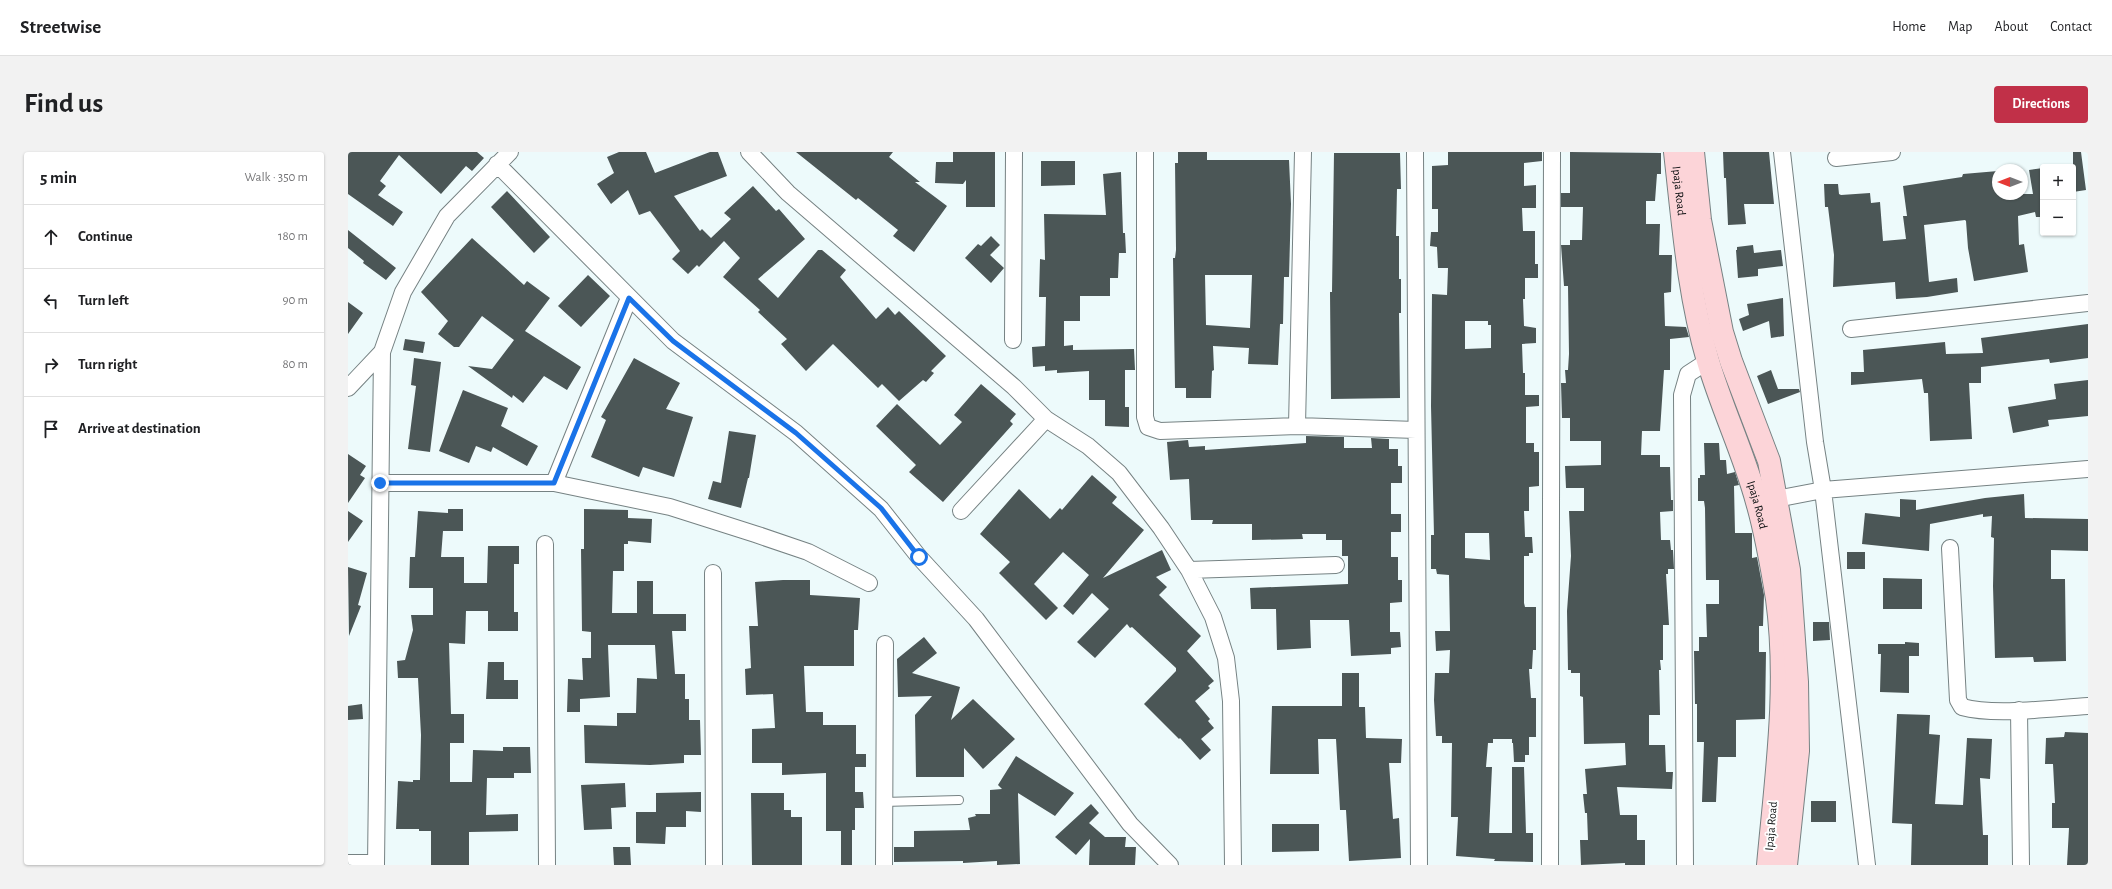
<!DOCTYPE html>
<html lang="en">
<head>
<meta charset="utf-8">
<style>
  :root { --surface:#fff; --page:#f2f2f2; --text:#202124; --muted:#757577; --line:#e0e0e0; --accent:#c13048 }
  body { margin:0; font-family:"Alegreya Sans",sans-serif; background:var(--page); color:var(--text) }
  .controls { position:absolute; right:12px; top:12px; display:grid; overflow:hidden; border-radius:4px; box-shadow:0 1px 3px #0004 }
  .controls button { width:36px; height:36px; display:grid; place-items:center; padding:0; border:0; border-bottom:1px solid var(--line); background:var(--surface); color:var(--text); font:20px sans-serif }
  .compass { position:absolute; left:1644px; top:12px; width:36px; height:36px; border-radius:50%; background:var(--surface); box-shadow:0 1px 3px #0004; rotate:270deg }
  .stop { position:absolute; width:12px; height:12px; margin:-9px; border:3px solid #1a73e8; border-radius:50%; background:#fff }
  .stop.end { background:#1a73e8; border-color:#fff; box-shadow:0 1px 4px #0008 }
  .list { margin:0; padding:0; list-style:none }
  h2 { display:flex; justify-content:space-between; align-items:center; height:52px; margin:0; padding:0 16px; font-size:17px }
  h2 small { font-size:13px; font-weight:400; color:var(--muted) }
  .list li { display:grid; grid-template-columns:26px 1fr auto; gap:12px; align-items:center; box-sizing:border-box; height:64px; padding:0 16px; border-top:1px solid var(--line) }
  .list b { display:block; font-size:15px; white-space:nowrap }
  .list em { font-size:13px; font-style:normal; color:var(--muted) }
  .icon { flex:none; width:22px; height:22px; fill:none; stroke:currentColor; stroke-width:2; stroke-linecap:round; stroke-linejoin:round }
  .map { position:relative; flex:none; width:1740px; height:713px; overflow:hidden; border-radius:4px }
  header { display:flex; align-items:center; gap:24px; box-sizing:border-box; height:56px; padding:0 20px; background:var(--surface); border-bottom:1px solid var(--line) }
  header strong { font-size:19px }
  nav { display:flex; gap:22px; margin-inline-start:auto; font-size:14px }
  .intro { display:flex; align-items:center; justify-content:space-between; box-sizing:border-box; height:96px; padding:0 24px }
  h1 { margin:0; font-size:28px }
  .button { padding:10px 18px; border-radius:4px; background:var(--accent); color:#fff; font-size:14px; font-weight:700 }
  main { display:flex; gap:24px; padding:0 24px }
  aside { flex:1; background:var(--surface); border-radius:4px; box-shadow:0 1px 3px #0004 }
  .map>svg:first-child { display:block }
</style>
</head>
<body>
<header>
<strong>Streetwise</strong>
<nav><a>Home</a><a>Map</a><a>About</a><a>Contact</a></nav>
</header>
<div class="intro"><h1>Find us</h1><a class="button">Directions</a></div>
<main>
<aside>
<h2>5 min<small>Walk · 350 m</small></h2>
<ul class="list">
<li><svg class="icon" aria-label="ahead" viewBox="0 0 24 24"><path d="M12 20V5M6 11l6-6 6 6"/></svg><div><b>Continue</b></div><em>180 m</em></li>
<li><svg class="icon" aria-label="left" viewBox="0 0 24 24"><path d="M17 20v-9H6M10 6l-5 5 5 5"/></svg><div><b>Turn left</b></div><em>90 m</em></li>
<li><svg class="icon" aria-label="right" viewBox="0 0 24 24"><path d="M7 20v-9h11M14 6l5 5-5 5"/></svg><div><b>Turn right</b></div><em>80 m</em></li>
<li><svg class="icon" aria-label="arrive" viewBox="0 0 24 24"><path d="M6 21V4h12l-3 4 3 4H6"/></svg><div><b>Arrive at destination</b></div></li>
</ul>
</aside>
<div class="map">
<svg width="1740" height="713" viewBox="0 0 1740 713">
  <rect width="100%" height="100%" fill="#edfafb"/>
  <path fill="#4b5656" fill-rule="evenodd" d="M0,0h129l7,6 -12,13 -6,-5 -25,28 -42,-39 -19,26 6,5 -8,9 25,17 -10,14 -45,-32z
    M271,0h27l9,21 55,-21h8l9,24 -53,20 26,35 2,-2 9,9 20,-19 -7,-6 29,-27 23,25 3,-2 26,30 -47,40 20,19 40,-48h4l24,20 -6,7 36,42 12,-12 7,8 4,-4 47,45 -15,15 3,2 -8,9 -3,-2 -24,21 -17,-17 -4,4 -45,-44 -27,27 -25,-27 6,-5 -29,-27 2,-2 -37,-33 17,-19 -16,-17 -25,26 -2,-2 -9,9 -16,-15 8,-8 -30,-40 -11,4 -11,-25 -17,14 -14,-20 17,-11 -7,-16z
    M448,0h97l-4,5 31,25h-5l32,24 -33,46 -21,-16 5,-6 -40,-32 -2,2z
    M605,0h42v55h-29v-27l-3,4 -28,-1 1,-21h17z
    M830,0h29v8h82l2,44 -2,73h-5l-1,47h-3l-2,41 -30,-1 1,-16 -36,-2 1,24 -2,1 -1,27h-25v-10h-11l-2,-130h2l1,-8 -1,-87h3zM857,123h47l-2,53 -44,-3z
    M1100,0h94v9l-18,2v23l12,-1v23h-14l1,23h12v33h3v14h-13v21h-2l1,27 12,2v15l-14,1 1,29h2v22h14v11l-13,1v36h8v9h5v34l-10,1v24h-5l1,26h7l1,16h-4v3h-5v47l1,4h11v43h-3l-1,19h-3l2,29h5v39h-7v18h-4v7h-11l-1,-19h-1v-4h-19v4h-5l-2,24h6l-3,66h23v-66h12l2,66h7v29l-39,-1 1,-2 -39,-3 2,-39h-7l1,-74h-10v-7h-6l-2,-36 1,-27h14l1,-23 -14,1 -1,-20h15l-1,-56 -12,-1 -1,-5h-5v-34h3l-3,-129 1,-112 15,1 1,-27h-10l-1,-21 -7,-1 1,-14h7v-23h-6v-43l16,-1zM1117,169h23v4h3v23l-26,1zM1117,381h24l1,27 -25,-2z
    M1222,0l91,1v21h-4l-2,27h-9v23h14l-1,31h13l-1,37 -7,1 1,33 21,1 3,10 -19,2v31h-6l-4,61h-18l-1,24h19v12h10l1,33h2v11l-13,1 1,28h9l1,10h2l1,19h-6v5h-2l3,51h-6v35h-3l1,10h-2l1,45h-11v30h16l1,27h7l-1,17 -55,-2 3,28h17v25h8v25h-20v-2l-44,2 -1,-25h8l-1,-27h-2l-2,-19h4l-2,-25 41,-4 -1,-22 -41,1 -1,-47 -3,-1v-23h-9v-3h-3l-1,-59 4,-55 -2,-45h15v-23h-18l-1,-22 36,-1v-24h-31v-23h-8l-1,-35h5l-1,-13h3l1,-16 -1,-68h-4l-3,-41h9v-5h12l1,-33h-22v-14h9z
    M1375,0h46l5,52h-30l2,20 -18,1 -2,-47h-2z
    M1725,0h8l5,38 -13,2z
    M986,1h66l1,36h-4l-1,47h3v43h2v34h-2l1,85 -69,1 -1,-107h2z
    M693,9h34v24l-34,1z
    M1695,16v49h-7l-1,-5 -17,4 1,29 5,-1 4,28 -54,9 -6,-33 -2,-27 -1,-1 -41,5 5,57 28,-4 1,14 -31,5 -31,2 -1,-17 -62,5 1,-32 -6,-48h-3l-1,-23h14l1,10 2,1 29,-2 1,10 9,-1 3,39 23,-2 -3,-23h4l-4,-30 59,-9 1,-3 35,-3v23h35l-4,-24z
    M773,20l2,61h2l1,20h-7l-1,25h-8v18h-30v25h-16v25l9,-1v5l61,-1 1,21h-10v37h4v20l-24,-1v-26h-16v-29l-32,2v-3l-12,1v-5l-12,1 -1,-20 13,-1 1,-49h-7l1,-38 5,1 -1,-46 62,1 -3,-41z
    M159,39l43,46 -16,16 -43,-46z
    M0,78l48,38 -10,12 -23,-17 1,-2 -16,-13z
    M643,84l9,9 -10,10 14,13 -13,15 -26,-25 13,-14 3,2z
    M124,86l52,47 3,-4 23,17 -25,33 56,36 -14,23 -23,-14 -21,27 -10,-8 -1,3 -44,-32 24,3 22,-29 -32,-24 -23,31h-5l-16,-13 10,-13 -27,-29z
    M1405,93l1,8 27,-3 2,16 -25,3v7l-20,2 -2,-28h1v-3z
    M240,123l22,21 -29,31 -23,-21z
    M1435,146l1,38 -13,2 -2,-17 -26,10 -4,-12 10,-4 -2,-11z
    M0,150l15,11 -15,21z
    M1740,172v34l-38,5 -1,-4 -68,8v16h-12l3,56 -42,2 -2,-48h-4l-2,-14 -71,6v-13h13l-1,-22 82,-8 1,12 37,-1 -2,-15z
    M57,187l20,3 -2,11 -20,-3z
    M66,206l27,4 -11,90 -22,-3 8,-63 -5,-1z
    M286,206l46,25 -14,26 27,8 -19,60 -31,-10 -4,10 -48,-20 15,-37 -5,-3z
    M1423,218l7,19h21l1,3 -32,12 -11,-28z
    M1740,228v36l-40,4 1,6 -36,7 -5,-26 48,-8 -2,-15z
    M633,232l35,30 -6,7 3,3 -70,78 -34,-30 7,-7 -40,-39 21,-22 43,41 22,-23 -8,-7z
    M115,238l45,18 -7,18 37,20 -11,20 -34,-19 -2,5 -15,-6 -7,17 -30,-12z
    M381,279l27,4 -7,43h-1l-7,30 -33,-9 5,-18 8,2z
    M958,284l38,1v11h28l-1,-10 18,1v10h9v17h4v17h-11v31h10v18h-10v25h7v23h4v22l-12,1v29h10l1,15 -10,1v6l-40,2 -2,-36h-39l1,28 -34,2 -1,-41h-25l-1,-21 98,-4v-28h-6v-16h-16v-6h-24l1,5 -51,1v-16h-40l1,-4h-22l-2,-41 -19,1 -3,-38 21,-2 1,7 16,-1v4l101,-7z
    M1356,291h15l1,17h6l1,14 8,-2 4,13 -5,1 1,47h17v25l5,-1 7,38 -1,31h-4v26h7l-1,67 -29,1v37h-18l-2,45h-14l2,-60h-7v-38h-2l-1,-53h5v-14h8l-1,-33h13v-24h-13l-1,-72 -1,-7h-6v-23h2v-3h5z
    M0,302l18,12 -6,9 5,3 -17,25z
    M744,323l25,22 -5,6 32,27 -41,48 59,-28 9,20 -15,7 11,10 -8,8 42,41 -14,15 27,30 -6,5 2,2 -15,13 15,18 -2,2 6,7 -13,11 10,11 -11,10 -20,-22 -1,1 -35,-35 32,-33v-3l-44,-41 -2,1 -3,-4 -32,34 -18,-16 32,-33 -17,-16 -19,22 -10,-9 26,-31 -26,-23 -29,32 24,24 -12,12 -47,-47 11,-11 -30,-28 39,-45 31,30 10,-11 2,2z
    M1676,342l1,24 63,1v32l-37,-1v29h14l1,82 -32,1 -1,-5 -38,1 -2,-72 1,-48 -3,-1 1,-21 -9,1v-3l-53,10 -1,27 -67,-7 3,-31 35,4v-18l16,1v10l69,-12z
    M100,357h15v22h-20l-2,26h23v26h23l1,-37h31v18h-5v48h4v19h-30v-20h-22l-1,33 -16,-1 2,71h13v29h-14v39h22l1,-32 30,1v-4h27l1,26h-17v5h-27l-1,37 32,-1v17l-49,1v33h-38v-34h-12v-2h-23l2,-48 15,1v-2h7l1,-45 -3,-57h-20l-1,-17 8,-1 8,-30 -2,-15h22v-27h-24l1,-31h5l3,-46 30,2z
    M236,357l44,1v8l24,1 -1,24 -23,-2v3h-4v27h-11l-1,42h25v-32h16v33h33v17h-14l3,43h10v25h4v21h11l1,35h-17v8l-34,2 -65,-2 -1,-38 33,1v-13h19l1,-35 20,1 -2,-34h-47l2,52 -30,2v13h-13l1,-33 15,1 -1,-22h9v-26l-9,-1 -1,-82h3z
    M0,359l15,10 -15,21z
    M1499,400h18v17h-18z
    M0,415l19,6 -9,32 3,1 -12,30z
    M1535,426l39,1v30h-39z
    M435,428h27v15l50,3 -2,32h-4v36h-50l2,46h17v13h33v29h10v13h-11v25h8l1,16h-9v22h-3v35h-11v-34h-15v-58l-44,2v-12h-30v-34l23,-1 -2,-34 -27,1 -1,-26 6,-1 -2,-42h9l-3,-44z
    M1465,470h16l1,18 -17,1z
    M576,485l13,16 -25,20 48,14 -9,33 22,-21 42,40 -32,30 -19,-21v29h-48l-1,-62 17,-19 -34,1 -1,-38z
    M1557,490l14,1v13h-10v37l-29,-1 1,-38h-3v-10h27z
    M140,510h16v18h14v19h-32z
    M994,521h17v34h6l1,31 36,1 -1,24h-12l4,56 6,-1 2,40 -52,3 -3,-51h-6l-4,-71h-18l1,35h-49l2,-68h70z
    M14,552l1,15 -15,1v-14z
    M1549,562l33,1 -1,19 11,1 -5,69 28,1 4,-67 25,1 -2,40 -10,-1 3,57h5v30h-77l1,-41 -20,-1z
    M1717,580l23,1v132h-21l2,-37h-17v-25h3l-2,-39h-8l1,-26 18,-1z
    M668,604l58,37 -19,23 -37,-23 2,71 -23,1v-4l-34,2v-2l-69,1v-15h20v-16l56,-1 -2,-12 8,-2 -1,-2h15v-24l12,-1 -4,-4z
    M277,631l1,24 -15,1 1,21 -28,1 -3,-45z
    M353,640v20l-15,-1v16h-20l-1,17 -29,-1v-31h20v-19z
    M403,641h33v17h7v7h11v48h-50z
    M1463,649h25v21h-25z
    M743,652l8,9 -10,10 16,14h21l-1,10h11l-1,18h-46l1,-26 -14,16 -21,-18z
    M924,672h47v27l-47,1z
    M265,695h17l1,18h-17z"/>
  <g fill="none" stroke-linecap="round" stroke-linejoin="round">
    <g stroke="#768283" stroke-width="10">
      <path id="service" d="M535,650l76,-2"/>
    </g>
    <g stroke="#768283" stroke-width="18">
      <path id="minor" d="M401,0l39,41 226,194 32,32 42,27 31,27 42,55 28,42 24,47 13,41 5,43 2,164
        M797,0v265l3,10 12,4 137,-5 119,4
        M1067,0l4,713
        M1434,0l33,290 8,48 44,375
        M1488,6l56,-6
        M149,12l176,177 123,92 85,76 38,48 57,62 154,205 40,41
        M1503,177l237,-26
        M665,188l1,-188
        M0,236l34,-36
        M949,274l6,-274
        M32,331h174l116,24 85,27 53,18 61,31
        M206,331l75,-185
        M1428,347l47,-9 265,-21
        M613,359l85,-92
        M197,392l2,321
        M1602,396l8,152 4,7c33,9 91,1 126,-1
        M841,418l147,-5
        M365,421l1,292
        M1671,558l2,155
        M0,711h28
        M28,713l6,-513 21,-60 44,-76 63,-64
        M536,713l1,-221
        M1202,713l2,-713
        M1337,713l-3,-470 6,-21 20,-13"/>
    </g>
    <g stroke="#768283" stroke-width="24">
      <g id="secondary">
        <path id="s1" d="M1327,0c8,70 13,141 33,209 14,48 36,93 49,141 9,31 15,66 20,97 12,88 -1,178 -9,266"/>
        <path d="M1345,0l7,68 22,112 9,29 38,100 20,109 8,112 1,69 -12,114"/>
      </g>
    </g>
    <use href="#service" stroke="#fff" stroke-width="8"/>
    <use href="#minor" stroke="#fff" stroke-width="16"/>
    <use href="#secondary" stroke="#fcd4d8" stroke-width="22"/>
  </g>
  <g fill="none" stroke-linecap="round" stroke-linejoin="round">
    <path stroke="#1a73e8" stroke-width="5" d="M32,331h174l75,-185 44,43 123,92 85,75 38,49"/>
  </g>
  <g text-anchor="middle" stroke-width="4" stroke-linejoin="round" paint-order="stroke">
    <g font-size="12" fill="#0b0f10" stroke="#fff">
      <text dy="4" stroke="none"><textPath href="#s1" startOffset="39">Ipaja Road</textPath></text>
      <text dy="4" stroke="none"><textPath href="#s1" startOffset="364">Ipaja Road</textPath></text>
      <text transform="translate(1423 674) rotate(-85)" y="4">Ipaja Road</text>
    </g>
  </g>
</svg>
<div class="controls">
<button>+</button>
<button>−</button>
</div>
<svg class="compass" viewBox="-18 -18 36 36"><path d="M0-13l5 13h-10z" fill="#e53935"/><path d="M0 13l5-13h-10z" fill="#757577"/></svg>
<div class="stop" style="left:571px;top:405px"></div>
<div class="stop end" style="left:32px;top:331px"></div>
</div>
</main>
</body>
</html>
